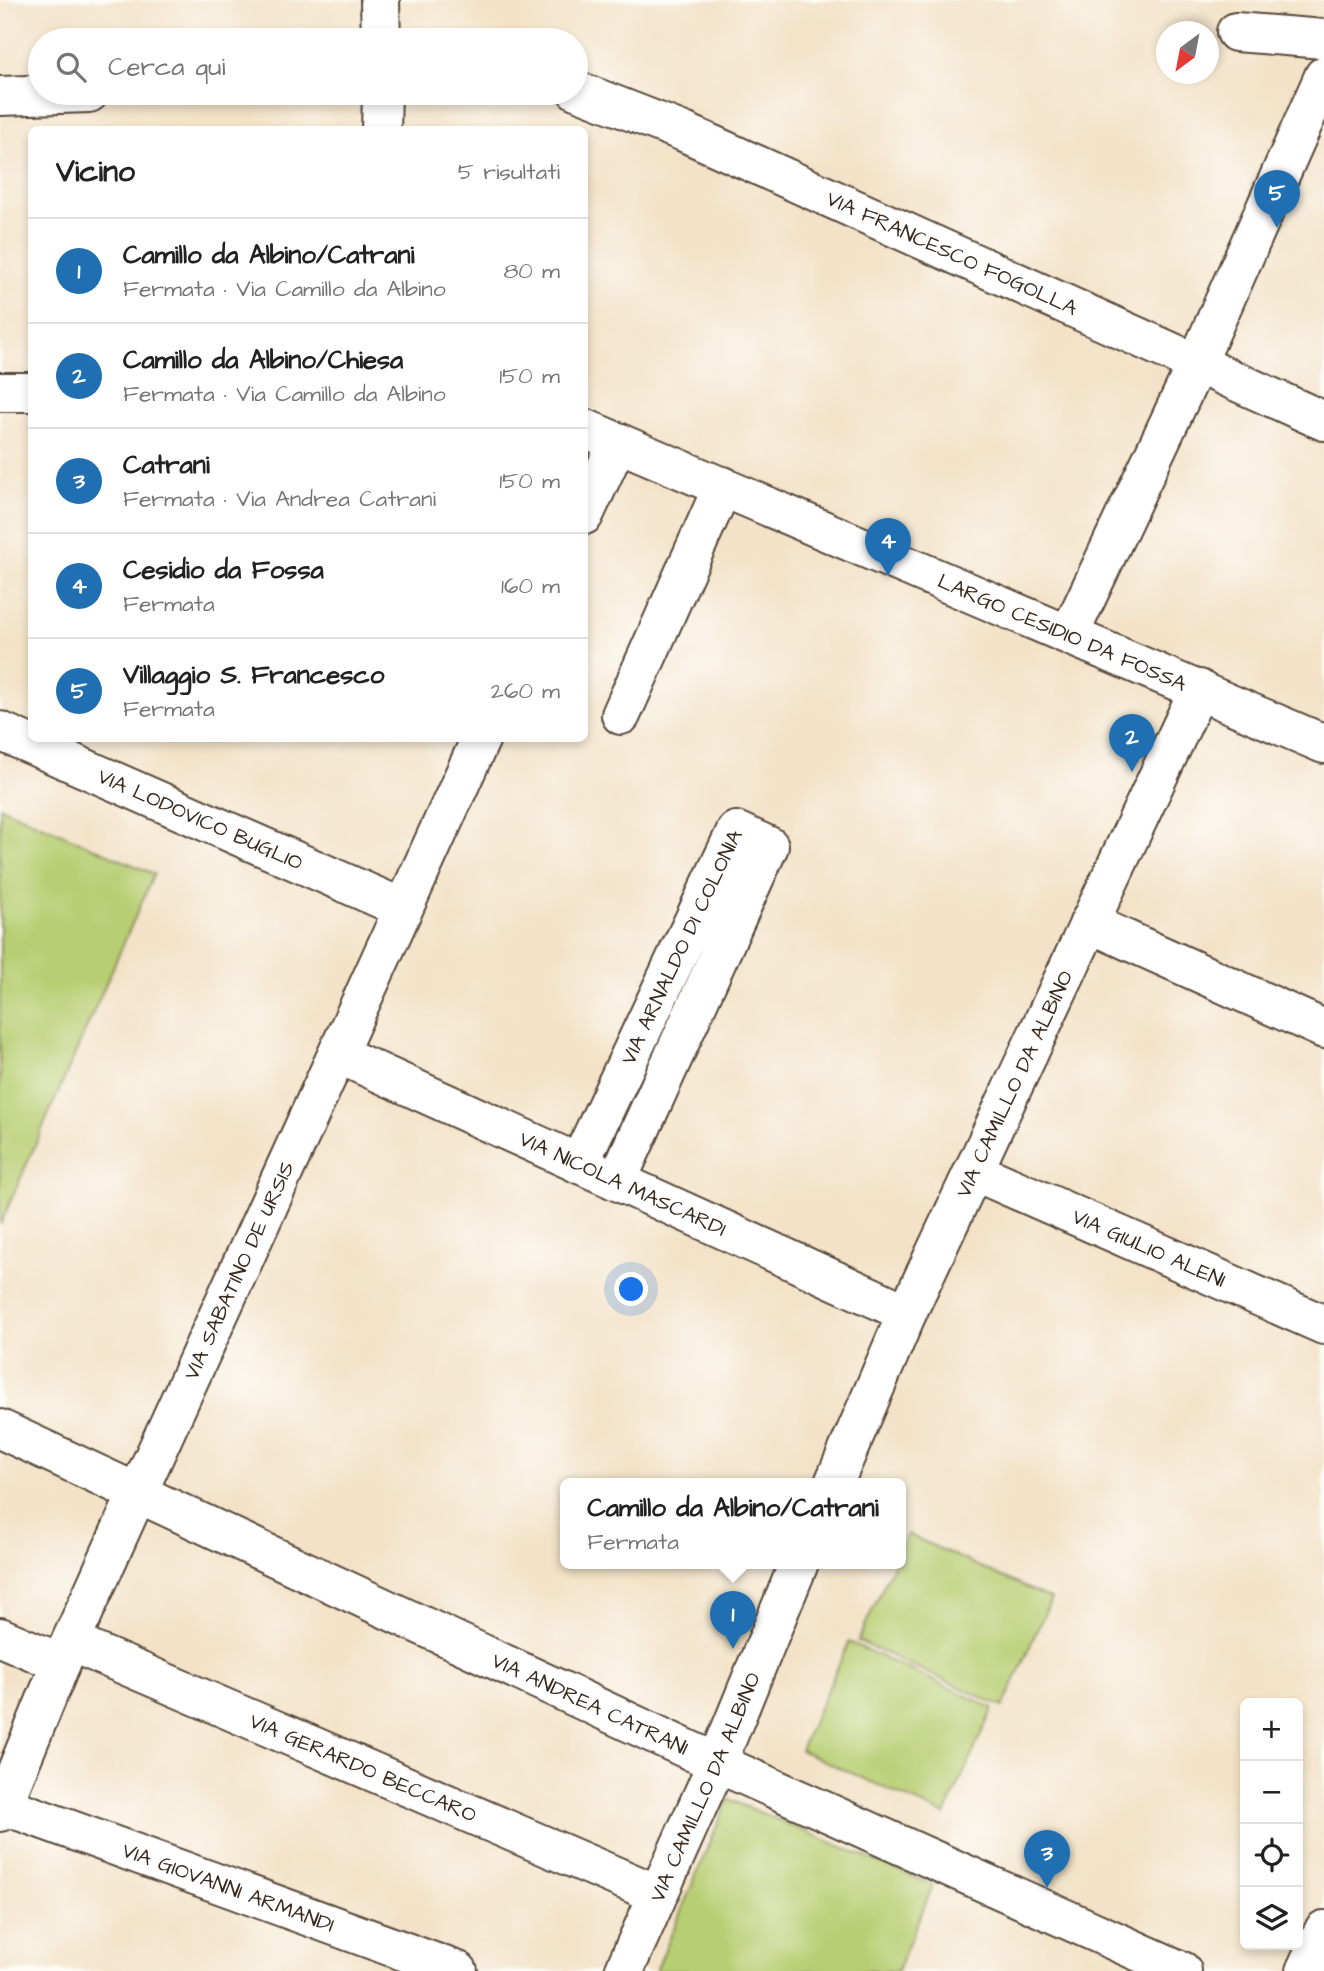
<!DOCTYPE html>
<html lang="it">
<head>
<meta charset="utf-8">
<style>
  :root { --surface:#fff; --page:#f2f2f2; --text:#222; --muted:#767676; --line:#e0e0e0; --accent:#1f6fb2 }
  body { margin:0; font-family:"Architects Daughter",sans-serif; background:var(--page); color:var(--text) }
  .controls { position:absolute; right:21px; bottom:21px; display:grid; overflow:hidden; border-radius:10px; box-shadow:0 4px 10px #0003 }
  .controls button { width:63px; height:63px; display:grid; place-items:center; padding:0; border:0; border-bottom:2px solid var(--line); background:var(--surface); color:var(--text); font:35px sans-serif }
  .compass { position:absolute; left:1156px; top:21px; width:63px; height:63px; border-radius:50%; background:var(--surface); box-shadow:0 4px 10px #0003; rotate:212deg }
  .you { position:absolute; left:632px; top:1290px; width:24px; height:24px; margin:-18px; border:5px solid #fff; border-radius:50%; background:#1a73e8; box-shadow:0 0 0 10px #1a73e833 }
  .badge { display:grid; place-items:center; width:46px; height:46px; border-radius:50%; background:var(--accent); color:#fff; font-size:23px; font-weight:700 }
  .pin { position:absolute; translate:-50% -58px; filter:drop-shadow(0 2px 4px #0008) }
  .pin::after { content:''; position:absolute; top:37px; width:24px; height:21px; background:inherit; clip-path:polygon(0 0,100% 0,50% 100%) }
  .popup { position:absolute; left:560px; top:1478px; width:346px; height:91px; box-sizing:border-box; display:grid; place-content:center; border-radius:10px; background:var(--surface); filter:drop-shadow(0 2px 5px #0005); font-size:23px; white-space:nowrap; color:var(--muted) }
  .popup b { font-size:26px; color:var(--text) }
  .popup::after { content:''; position:absolute; left:50%; top:100%; margin-left:-14px; border:14px solid transparent; border-top-color:var(--surface) }
  .list { margin:0; padding:0; list-style:none }
  h2 { display:flex; justify-content:space-between; align-items:center; height:91px; margin:0; padding:0 28px; font-size:30px }
  h2 small { font-size:23px; font-weight:400; color:var(--muted) }
  .list li { display:grid; grid-template-columns:46px 1fr auto; gap:21px; align-items:center; box-sizing:border-box; height:105px; padding:0 28px; border-top:2px solid var(--line) }
  .list b { display:block; font-size:26px; white-space:nowrap }
  .list p { margin:0; font-size:23px; white-space:nowrap; color:var(--muted) }
  .list em { font-size:23px; font-style:normal; color:var(--muted) }
  .icon { flex:none; width:38px; height:38px; fill:none; stroke:currentColor; stroke-width:2; stroke-linecap:round; stroke-linejoin:round }
  .map { position:relative; flex:none; width:1324px; height:1971px; overflow:hidden }
  .search { position:absolute; background:var(--surface); box-shadow:0 4px 10px #0003; left:28px; top:28px; width:560px; height:77px; display:flex; align-items:center; gap:18px; box-sizing:border-box; padding:0 24px; border-radius:38px; color:var(--muted); font-size:26px }
  .panel { position:absolute; background:var(--surface); box-shadow:0 4px 10px #0003; left:28px; top:126px; width:560px; height:616px; border-radius:10px }
  .map>svg:first-child { display:block }
</style>
</head>
<body>
<div class="map">
<svg width="1324" height="1971" viewBox="0 0 1324 1971">
  <rect width="100%" height="100%" fill="#fdfcf7"/>
  <filter id="ink" filterUnits="userSpaceOnUse"><feTurbulence type="fractalNoise" baseFrequency=".0143" numOctaves="2"/><feDisplacementMap in="SourceGraphic" scale="14" xChannelSelector="R" yChannelSelector="G"/><feConvolveMatrix kernelMatrix="1 2 1 2 8 2 1 2 1" color-interpolation-filters="sRGB"/></filter>
  <filter id="wash" filterUnits="userSpaceOnUse"><feTurbulence type="fractalNoise" baseFrequency=".00686" numOctaves="4" result="noise"/><feDisplacementMap in="SourceGraphic" scale="28" xChannelSelector="R" yChannelSelector="G"/><feGaussianBlur stdDeviation="1.57" result="paint"/><feColorMatrix in="noise" values="0 0 0 0 0 0 0 0 0 0 0 0 0 0 0 0 0 1.4 0 .05"/><feComposite in="paint" operator="in"/></filter>
  <g filter="url(#wash)">
    <rect width="100%" height="100%" fill="#f3e2c7"/>
    <path fill="#b8ce72" stroke="#7a7c48" stroke-width="2" d="M0,807l154,67 -154,351z
      M907,1534l144,65 -48,108 -145,-66 36,-78h7v-16z
      M849,1642l144,66 -48,107 -145,-65z
      M728,1799l205,86 -36,86h-241z"/>
  </g>
  <g filter="url(#ink)">
    <g fill="none" stroke-linecap="round" stroke-linejoin="round">
      <g stroke="#574637" stroke-width="42">
        <g id="minor">
          <path d="M380,0l1,40"/>
          <path d="M1236,32l88,7"/>
          <path id="s1" d="M576,90l108,42 640,289"/>
          <path d="M0,96l89,-3"/>
          <path d="M381,130l1,-37"/>
          <path d="M0,392h32"/>
          <path id="s2" d="M584,428l740,316"/>
          <path d="M584,515l34,-73"/>
          <path d="M1070,633l127,-270 127,-287"/>
          <path d="M621,715l102,-229"/>
          <path id="s3" d="M0,731l402,177"/>
          <path d="M1089,923l235,106"/>
          <path id="s4" d="M338,1054l569,259"/>
          <path id="s5" d="M579,1164l157,-333 33,15 -152,335"/>
          <path id="s6" d="M976,1172l348,153"/>
          <path id="s7" d="M0,1429l717,334 465,208"/>
          <path id="s8" d="M834,1483l73,-170 292,-624"/>
          <path d="M0,1637l61,26"/>
          <path id="s9" d="M71,1642l586,252"/>
          <path id="s10" d="M0,1804l458,167"/>
          <path id="s11" d="M0,1812l61,-149 77,-171 343,-754"/>
          <path id="s12" d="M624,1971l93,-208 82,-200"/>
          <path d="M1305,1971l19,-41"/>
        </g>
      </g>
      <use href="#minor" stroke="#fff" stroke-width="38"/>
    </g>
  </g>
  <g text-anchor="middle" stroke-width="5" stroke-linejoin="round" paint-order="stroke">
    <g font-size="21" fill="#3b2a1e" stroke="#fdfcf7">
      <text dy="7" stroke="none"><textPath href="#s1" startOffset="410">VIA FRANCESCO FOGOLLA</textPath></text>
      <text dy="7" stroke="none"><textPath href="#s2" startOffset="520">LARGO CESIDIO DA FOSSA</textPath></text>
      <text dy="7" stroke="none"><textPath href="#s3" startOffset="219">VIA LODOVICO BUGLIO</textPath></text>
      <text dy="7" stroke="none"><textPath href="#s5" startOffset="240">VIA ARNALDO DI COLONIA</textPath></text>
      <text dy="7" stroke="none"><textPath href="#s8" startOffset="438">VIA CAMILLO DA ALBINO</textPath></text>
      <text dy="7" stroke="none"><textPath href="#s4" startOffset="313">VIA NICOLA MASCARDI</textPath></text>
      <text dy="7" stroke="none"><textPath href="#s6" startOffset="189">VIA GIULIO ALENI</textPath></text>
      <text dy="7" stroke="none"><textPath href="#s11" startOffset="592">VIA SABATINO DE URSIS</textPath></text>
      <text dy="7" stroke="none"><textPath href="#s7" startOffset="651">VIA ANDREA CATRANI</textPath></text>
      <text dy="7" stroke="none"><textPath href="#s9" startOffset="318">VIA GERARDO BECCARO</textPath></text>
      <text dy="7" stroke="none"><textPath href="#s12" startOffset="201">VIA CAMILLO DA ALBINO</textPath></text>
      <text dy="7" stroke="none"><textPath href="#s10" startOffset="243">VIA GIOVANNI ARMANDI</textPath></text>
    </g>
  </g>
</svg>
<div class="controls">
<button>+</button>
<button>−</button>
<button><svg class="icon" aria-label="locate" viewBox="0 0 24 24"><circle cx="12" cy="12" r="6"/><path d="M12 2v4M12 18v4M2 12h4M18 12h4"/></svg></button>
<button><svg class="icon" aria-label="layers" viewBox="0 0 24 24"><path d="M12 4l9 5-9 5-9-5zM3 14l9 5 9-5"/></svg></button>
</div>
<svg class="compass" viewBox="-18 -18 36 36"><path d="M0-13l5 13h-10z" fill="#e53935"/><path d="M0 13l5-13h-10z" fill="#767676"/></svg>
<div class="you"></div>
<div class="pin badge" style="left:733px;top:1649px">1</div>
<div class="popup"><b>Camillo da Albino/Catrani</b>Fermata</div>
<div class="pin badge" style="left:1132px;top:772px">2</div>
<div class="pin badge" style="left:1047px;top:1888px">3</div>
<div class="pin badge" style="left:888px;top:576px">4</div>
<div class="pin badge" style="left:1277px;top:228px">5</div>
<div class="search"><svg class="icon" aria-label="search" viewBox="0 0 24 24"><circle cx="10" cy="10" r="6"/><path d="M15 15l6 6"/></svg>Cerca qui</div>
<section class="panel">
<h2>Vicino<small>5 risultati</small></h2>
<ul class="list">
<li><span class="badge">1</span><div><b>Camillo da Albino/Catrani</b><p>Fermata · Via Camillo da Albino</p></div><em>80 m</em></li>
<li><span class="badge">2</span><div><b>Camillo da Albino/Chiesa</b><p>Fermata · Via Camillo da Albino</p></div><em>150 m</em></li>
<li><span class="badge">3</span><div><b>Catrani</b><p>Fermata · Via Andrea Catrani</p></div><em>150 m</em></li>
<li><span class="badge">4</span><div><b>Cesidio da Fossa</b><p>Fermata</p></div><em>160 m</em></li>
<li><span class="badge">5</span><div><b>Villaggio S. Francesco</b><p>Fermata</p></div><em>260 m</em></li>
</ul>
</section>
</div>
</body>
</html>
